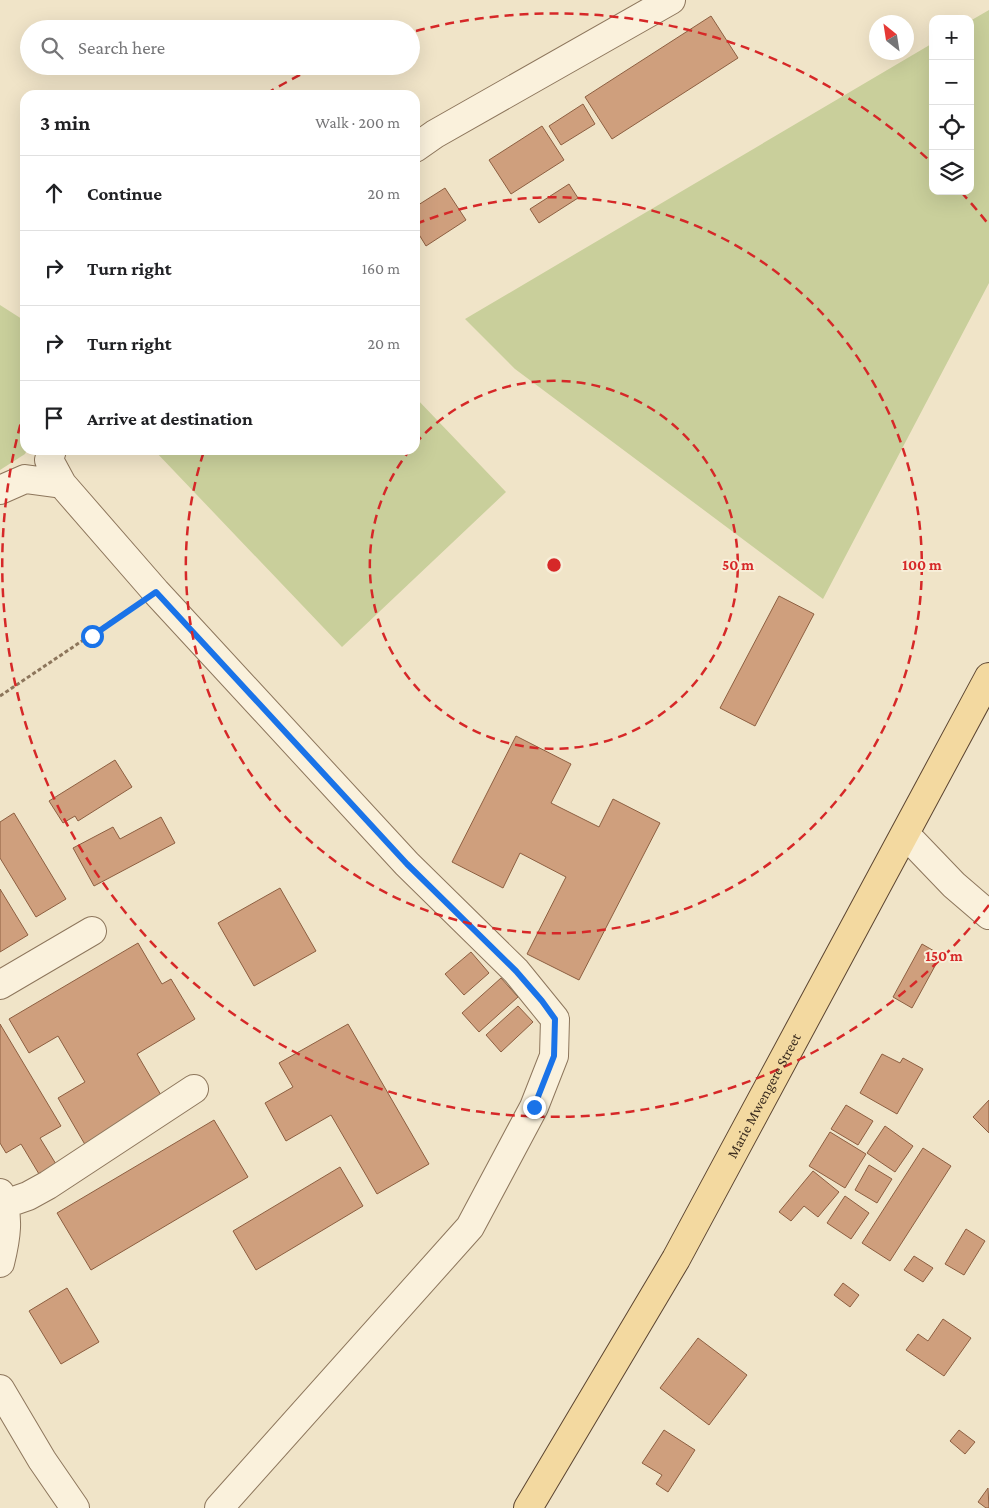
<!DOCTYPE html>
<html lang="en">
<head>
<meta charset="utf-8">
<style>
  :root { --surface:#fff; --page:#f6f6f6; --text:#202124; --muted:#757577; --line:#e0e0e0 }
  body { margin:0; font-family:"Crimson Pro",serif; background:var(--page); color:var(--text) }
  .controls { position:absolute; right:15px; top:15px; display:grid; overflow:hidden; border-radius:10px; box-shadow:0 5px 20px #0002 }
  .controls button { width:45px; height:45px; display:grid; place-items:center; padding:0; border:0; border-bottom:1px solid var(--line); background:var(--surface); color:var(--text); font:25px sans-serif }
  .compass { position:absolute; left:869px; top:15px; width:45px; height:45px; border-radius:50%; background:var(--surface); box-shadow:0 5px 20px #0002; rotate:330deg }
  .stop { position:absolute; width:15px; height:15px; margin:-11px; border:4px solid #1a73e8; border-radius:50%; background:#fff }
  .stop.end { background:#1a73e8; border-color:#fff; box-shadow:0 1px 5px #0008 }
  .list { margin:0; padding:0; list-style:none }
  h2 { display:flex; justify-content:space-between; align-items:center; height:65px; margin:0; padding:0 20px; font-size:21px }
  h2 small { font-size:16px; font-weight:400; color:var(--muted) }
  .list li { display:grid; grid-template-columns:32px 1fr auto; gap:15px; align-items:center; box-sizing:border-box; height:75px; padding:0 20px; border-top:1px solid var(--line) }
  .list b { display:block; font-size:19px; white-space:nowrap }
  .list em { font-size:16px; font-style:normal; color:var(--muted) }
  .icon { flex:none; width:28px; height:28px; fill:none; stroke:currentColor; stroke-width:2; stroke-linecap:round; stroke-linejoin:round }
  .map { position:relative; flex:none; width:989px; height:1508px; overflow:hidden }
  .search { position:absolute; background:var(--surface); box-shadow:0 5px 20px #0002; left:20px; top:20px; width:400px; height:55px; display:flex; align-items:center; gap:12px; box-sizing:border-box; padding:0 18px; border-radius:28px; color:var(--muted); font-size:19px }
  .panel { position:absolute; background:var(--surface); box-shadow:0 5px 20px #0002; left:20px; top:90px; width:400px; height:365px; border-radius:15px }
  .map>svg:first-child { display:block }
</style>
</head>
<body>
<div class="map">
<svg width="989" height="1508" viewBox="0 0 989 1508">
  <rect width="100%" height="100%" fill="#f0e4c8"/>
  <path fill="#c9cf9b" d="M989,10v273l-166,316 -308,-230 -50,-50 468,-276v148h37v-170z
    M0,305l25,16 2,129 -2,4 -25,16z
    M415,397l91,95 -164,155 -188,-197h261z"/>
  <path fill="#cf9f7d" stroke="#8d5f41" d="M711,16l27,42 -126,81 -27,-42z
    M583,104l12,20 -34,21 -12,-19z
    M542,126l22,34 -53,34 -22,-34z
    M569,184l9,14 -39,25 -9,-14z
    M445,188l21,32 -40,26 -11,-18v-21z
    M779,596l35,18 -59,112 -35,-18z
    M516,736l55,28 -20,39 48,24 14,-28 47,24 -81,157 -52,-26 39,-77 -46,-24 -17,35 -51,-26z
    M115,760l17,27 -54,34 -3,-5 -12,7 -14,-22z
    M14,813l52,86 -30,18 -36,-59v-36z
    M161,817l14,26 -81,43 -21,-38 40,-21 7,12z
    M280,888l36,63 -62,35 -36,-63z
    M0,889l28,46 -28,17z
    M138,943l24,41 9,-5 24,40 -58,35 28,48 -78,46 -29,-50 27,-16 -27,-46 -29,17 -20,-34z
    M922,944l19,11 -29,53 -19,-11z
    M471,952l18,21 -25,22 -19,-21z
    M501,978l17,19 -39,35 -17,-19z
    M518,1006l15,16 -32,30 -15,-17z
    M0,1024l61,102 -21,12 19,31 -17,10 -21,-35 -15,9 -6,-10z
    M348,1024l81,140 -52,30 -46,-79 -45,26 -21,-38 28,-16 -14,-24z
    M882,1054l18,9 3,-5 20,11 -26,45 -37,-21z
    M989,1100v33l-16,-16z
    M846,1105l27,16 -15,24 -27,-16z
    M214,1120l34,57 -157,93 -34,-57z
    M885,1126l28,20 -18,26 -28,-19z
    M830,1132l36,22 -21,34 -36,-22z
    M923,1148l28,18 -61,95 -28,-18z
    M869,1165l23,14 -15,24 -22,-13z
    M340,1167l23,39 -107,64 -23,-39z
    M813,1171l26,21 -21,25 -14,-11 -13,15 -12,-9z
    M845,1196l24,17 -18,26 -24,-16z
    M966,1229l19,12 -21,34 -19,-11z
    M914,1256l19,12 -10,14 -19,-12z
    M843,1283l16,12 -9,12 -16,-12z
    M67,1288l32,54 -38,22 -32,-53z
    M943,1319l28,19 -27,38 -38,-26 12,-16 10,7z
    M698,1338l49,37 -38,50 -49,-37z
    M664,1430l31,20 -27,42 -12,-8 6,-9 -20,-12z
    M959,1430l16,12 -10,12 -15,-13z
    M988,1488l1,20h-3l-8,-6z"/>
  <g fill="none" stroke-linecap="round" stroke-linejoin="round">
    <g stroke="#8d765c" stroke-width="30">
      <path id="minor" d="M415,148l20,-14 236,-134
        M52,450l-3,10 13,24 94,108 251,272 109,107 39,48 -1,37 -20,51 -64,120 -251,281
        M0,490l25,-11 37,5
        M906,835l48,50 35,30
        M0,985l92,-54
        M0,1193c10,23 6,46 0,70
        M5,1204l23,-8 20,-11 146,-96
        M0,1389l42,71 33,48"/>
    </g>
    <g stroke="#5b4430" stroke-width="30">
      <g id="major">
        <path id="s1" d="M528,1508l148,-249 313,-582"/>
      </g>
    </g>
    <path stroke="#8d765c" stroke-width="3" stroke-dasharray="4 2.5" stroke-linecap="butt" d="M0,696l134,-90"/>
    <use href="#minor" stroke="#faf1dc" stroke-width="28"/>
    <use href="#major" stroke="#f3d9a0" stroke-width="28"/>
  </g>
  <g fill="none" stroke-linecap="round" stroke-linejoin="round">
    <path stroke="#1a73e8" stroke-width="6" d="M92,636l64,-44 251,272 109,107 26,30 13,18 -1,37 -20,51"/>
  </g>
  <g fill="none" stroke="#d62828" stroke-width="2.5" stroke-dasharray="9 6">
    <path d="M415 444A184 184 0 1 1 410 450"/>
    <path d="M416 224A368 368 0 1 1 204 451"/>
    <path d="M989 905A552 552 0 0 1 25 408M266 94A552 552 0 0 1 316 67M416 31A552 552 0 0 1 930 161M961 192A552 552 0 0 1 989 225"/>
  </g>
  <g text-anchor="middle" stroke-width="4" stroke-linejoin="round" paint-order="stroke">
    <g font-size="15" fill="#3d2e20" stroke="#f7eed8">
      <text dy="5" stroke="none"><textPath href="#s1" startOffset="475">Marie Mwengere Street</textPath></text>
    </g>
  </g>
  <circle cx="554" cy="565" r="8" fill="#d62828" stroke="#f7eed8" stroke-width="2.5"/>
  <g font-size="15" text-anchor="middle" font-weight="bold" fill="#d62828" stroke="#f7eed8" stroke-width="4" stroke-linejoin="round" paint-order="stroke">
    <text x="738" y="570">50 m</text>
    <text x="922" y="570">100 m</text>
    <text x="944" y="961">150 m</text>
  </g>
</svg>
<div class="controls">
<button>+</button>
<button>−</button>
<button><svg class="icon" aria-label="locate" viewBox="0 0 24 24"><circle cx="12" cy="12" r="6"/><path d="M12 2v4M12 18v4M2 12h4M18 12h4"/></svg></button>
<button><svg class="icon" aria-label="layers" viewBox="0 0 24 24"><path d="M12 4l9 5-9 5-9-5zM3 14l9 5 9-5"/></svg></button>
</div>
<svg class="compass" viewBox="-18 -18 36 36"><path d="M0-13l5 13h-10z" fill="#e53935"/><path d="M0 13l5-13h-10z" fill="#757577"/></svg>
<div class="stop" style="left:92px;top:636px"></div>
<div class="stop end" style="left:534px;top:1107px"></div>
<div class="search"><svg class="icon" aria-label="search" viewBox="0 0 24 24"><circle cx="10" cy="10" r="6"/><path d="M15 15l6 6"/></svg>Search here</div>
<section class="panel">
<h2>3 min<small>Walk · 200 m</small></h2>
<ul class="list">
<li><svg class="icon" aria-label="ahead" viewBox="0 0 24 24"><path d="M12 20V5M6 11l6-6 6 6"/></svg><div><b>Continue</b></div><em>20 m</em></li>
<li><svg class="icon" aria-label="right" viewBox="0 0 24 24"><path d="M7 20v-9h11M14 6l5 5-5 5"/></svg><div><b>Turn right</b></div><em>160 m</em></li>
<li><svg class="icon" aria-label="right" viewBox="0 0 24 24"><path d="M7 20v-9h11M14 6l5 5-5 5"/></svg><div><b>Turn right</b></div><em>20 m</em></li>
<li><svg class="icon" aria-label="arrive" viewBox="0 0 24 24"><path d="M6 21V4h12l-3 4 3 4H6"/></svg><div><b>Arrive at destination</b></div></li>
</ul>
</section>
</div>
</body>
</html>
